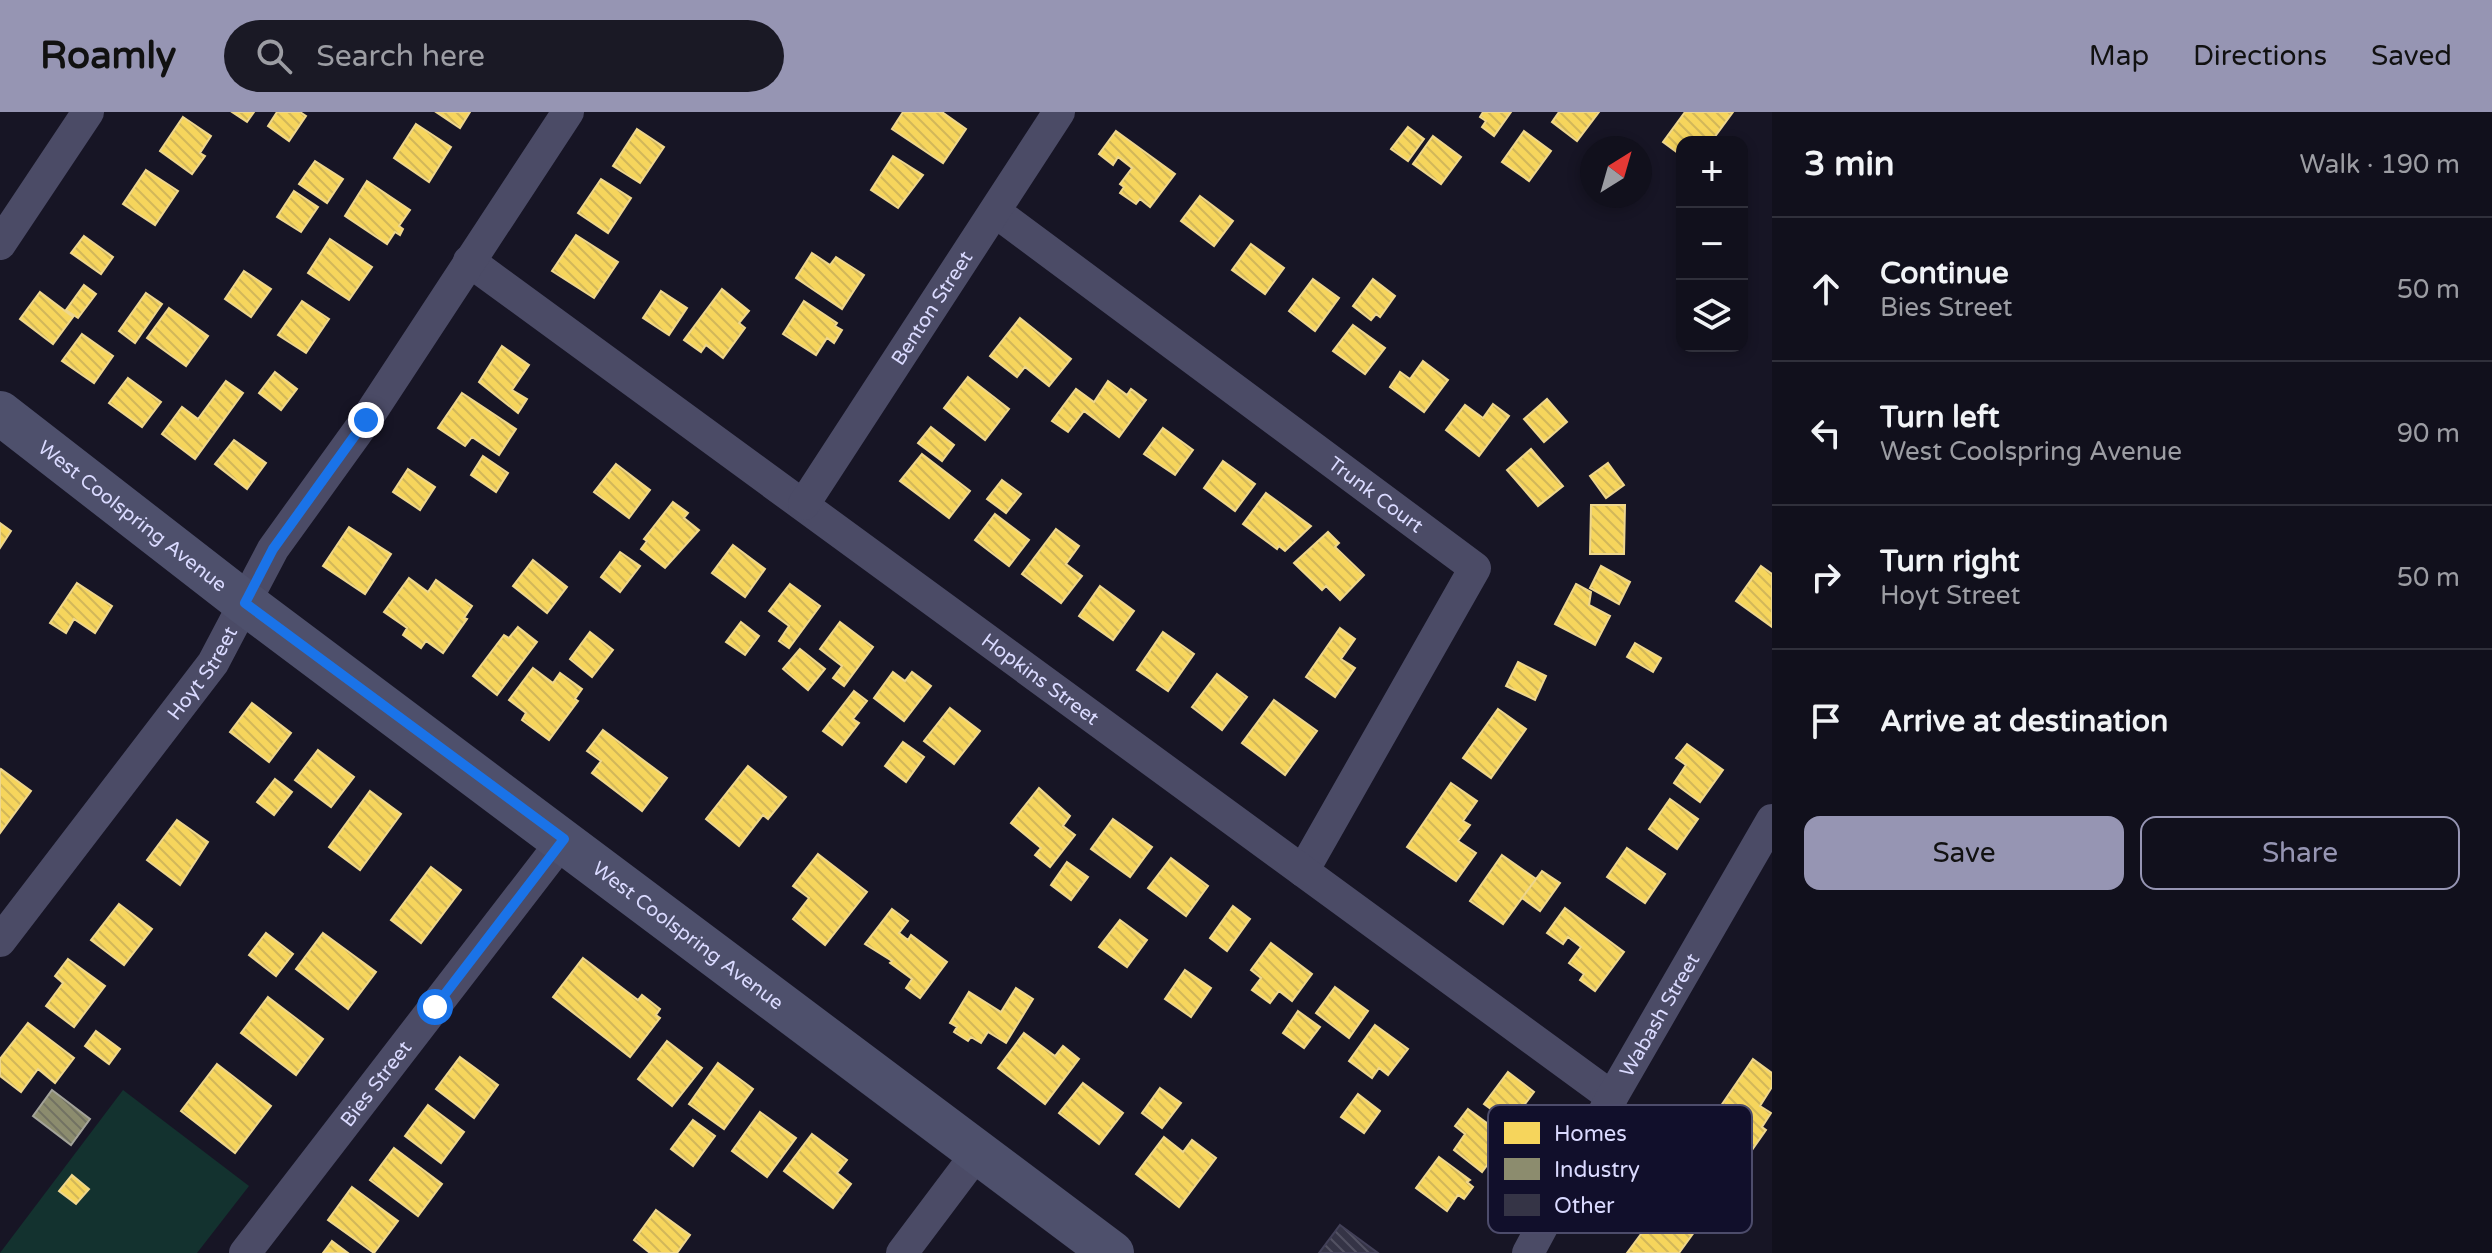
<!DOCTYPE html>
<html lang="en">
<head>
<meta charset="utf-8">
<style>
  :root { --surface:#11101c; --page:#1a1925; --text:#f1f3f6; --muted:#9c9da3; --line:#30303b; --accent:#9695b3 }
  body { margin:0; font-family:"Varela Round",sans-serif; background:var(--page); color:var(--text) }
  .controls { position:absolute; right:24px; top:24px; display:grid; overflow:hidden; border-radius:16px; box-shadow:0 4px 12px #0003 }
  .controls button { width:72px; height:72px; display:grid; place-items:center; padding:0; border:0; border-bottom:2px solid var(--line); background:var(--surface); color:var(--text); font:40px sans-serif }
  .compass { position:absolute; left:1580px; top:24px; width:72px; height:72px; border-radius:50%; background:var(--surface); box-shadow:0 4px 12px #0003; rotate:37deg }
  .stop { position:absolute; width:24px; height:24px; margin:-18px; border:6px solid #1a73e8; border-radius:50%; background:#fff }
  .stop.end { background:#1a73e8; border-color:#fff; box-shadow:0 2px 8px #0008 }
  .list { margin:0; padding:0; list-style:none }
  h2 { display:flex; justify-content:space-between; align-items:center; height:104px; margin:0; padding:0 32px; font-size:34px }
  h2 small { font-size:26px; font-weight:400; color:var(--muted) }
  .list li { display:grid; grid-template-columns:52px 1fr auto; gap:24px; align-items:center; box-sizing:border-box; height:144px; padding:0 32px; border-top:2px solid var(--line) }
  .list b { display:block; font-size:30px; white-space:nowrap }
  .list p { margin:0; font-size:26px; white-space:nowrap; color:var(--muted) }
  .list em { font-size:26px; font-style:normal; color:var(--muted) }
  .actions { display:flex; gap:16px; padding:24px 32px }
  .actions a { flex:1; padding:18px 0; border:2px solid var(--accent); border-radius:16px; text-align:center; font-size:28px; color:var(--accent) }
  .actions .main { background:var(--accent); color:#111 }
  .icon { flex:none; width:44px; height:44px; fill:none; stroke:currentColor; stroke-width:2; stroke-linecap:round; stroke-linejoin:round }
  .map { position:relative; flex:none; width:1772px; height:1141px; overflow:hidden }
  header { display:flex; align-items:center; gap:48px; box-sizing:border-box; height:112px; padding:0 40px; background:var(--accent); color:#111 }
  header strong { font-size:38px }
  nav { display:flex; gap:44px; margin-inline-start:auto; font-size:28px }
  .search { width:560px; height:72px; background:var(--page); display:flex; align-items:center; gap:20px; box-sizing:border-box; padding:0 28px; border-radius:44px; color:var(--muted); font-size:30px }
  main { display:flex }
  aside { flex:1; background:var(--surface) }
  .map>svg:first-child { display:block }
</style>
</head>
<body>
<header>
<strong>Roamly</strong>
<div class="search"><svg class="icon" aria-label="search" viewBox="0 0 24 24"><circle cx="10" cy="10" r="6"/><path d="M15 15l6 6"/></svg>Search here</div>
<nav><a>Map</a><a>Directions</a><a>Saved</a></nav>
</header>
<main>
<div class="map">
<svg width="1772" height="1141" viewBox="0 0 1772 1141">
  <defs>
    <pattern id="homes-back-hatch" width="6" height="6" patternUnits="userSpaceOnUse" patternTransform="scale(2)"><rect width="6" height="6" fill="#f6d55c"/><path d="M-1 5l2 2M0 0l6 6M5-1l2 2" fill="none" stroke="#d2b759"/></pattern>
    <pattern id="industry-back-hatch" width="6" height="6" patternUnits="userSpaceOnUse" patternTransform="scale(2)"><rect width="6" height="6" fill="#8c8c6e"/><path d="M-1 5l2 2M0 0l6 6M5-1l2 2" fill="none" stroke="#727262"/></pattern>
    <pattern id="building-back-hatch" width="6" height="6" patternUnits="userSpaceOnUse" patternTransform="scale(2)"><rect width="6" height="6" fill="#353446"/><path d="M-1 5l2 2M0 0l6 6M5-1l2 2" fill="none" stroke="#525162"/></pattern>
  </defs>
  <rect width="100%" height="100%" fill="#171525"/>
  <path fill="#13322f" d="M123,978l126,96 -52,67h-197z"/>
  <path fill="url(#homes-back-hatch)" stroke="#eed68d" stroke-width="2" d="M232,0h22l-7,10z
    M277,0h23l6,4 -17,25 -21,-15z
    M436,0h34l-10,16z
    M903,0h39l24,17 -23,34 -51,-34z
    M1483,0h28l-17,24 -12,-9 4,-6 -6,-4z
    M1559,0h40l-22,29 -25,-19z
    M1685,0h48l-22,30h-29v14l-19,-14z
    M183,5l28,19 -11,17 5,3 -13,18 -32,-23z
    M416,12l35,23 -22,35 -35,-24z
    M1408,15l16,12 -16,22 -17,-12z
    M637,17l27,18 -24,36 -27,-17z
    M1116,19l59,43 -25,33 -10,-8 -4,5 -16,-11 4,-6 -4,-3 12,-16 -14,-11 -5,8 -14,-11z
    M1524,19l27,20 -22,30 -27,-19z
    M1433,24l28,21 -20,27 -28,-20z
    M893,44l30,19 -25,33 -27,-18z
    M315,49l28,18 -16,24 -28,-19z
    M146,58l32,21 -23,34 -32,-21z
    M601,67l30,19 -23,35 -30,-20z
    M367,69l43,29 -11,16 4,3 -3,6 -5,-3 -8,12 -42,-28z
    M294,79l24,16 -17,25 -24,-15z
    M1200,84l33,25 -19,25 -33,-25z
    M576,123l42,27 -24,36 -42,-27z
    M84,124l29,21 -12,17 -30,-21z
    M330,127l42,28 -23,33 -41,-27z
    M1251,132l33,24 -19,26 -33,-24z
    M812,141l18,12 6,-8 28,18 -22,34 -46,-31z
    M244,159l27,18 -20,28 -26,-18z
    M1313,167l26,19 -24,33 -26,-20z
    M1373,167l22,17 -15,21 -4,-3 -5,6 -18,-14z
    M84,173l12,9 -18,24 -12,-8z
    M722,177l27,22 -10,12 6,5 -22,30 -17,-13 -5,7 -17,-12z
    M661,179l26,17 -18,27 -26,-17z
    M40,180l33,25 -20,27 -33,-25z
    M146,181l16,11 -27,39 -16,-12z
    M302,189l27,18 -23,34 -28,-18z
    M804,189l33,22 -2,3 7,4 -8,13 -7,-5 -11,17 -33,-21z
    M169,196l39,28 -22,30 -39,-28z
    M1020,206l51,41 -22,27 -24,-19 -8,10 -27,-21z
    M1353,213l32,23 -20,26 -32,-23z
    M82,222l31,22 -19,27 -32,-22z
    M502,234l27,19 -17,25 15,9 -9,14 -39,-31z
    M1423,249l25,19 -24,32 -34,-25 10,-15 10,7z
    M275,260l22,17 -16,21 -22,-17z
    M968,265l41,32 -24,31 -41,-32z
    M128,266l33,24 -19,25 -33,-24z
    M226,269l17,12 -48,66 -33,-25 20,-27 16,12z
    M1108,269l19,14 4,-6 15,11 -27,37 -35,-26 -16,21 -16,-11 24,-32 18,13z
    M462,281l54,36 -17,26 -27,-18 -7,9 -27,-18z
    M1547,287l20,23 -23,20 -20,-23z
    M1493,292l16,12 -30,40 -33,-26 19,-25 18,13z
    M931,315l23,18 -12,16 -24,-18z
    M1163,316l30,22 -18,25 -31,-21z
    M234,328l32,23 -19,26 -32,-25z
    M1531,337l32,37 -25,20 -31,-36z
    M922,342l48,37 -21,27 -49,-37z
    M483,344l25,17 -12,19 -25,-17z
    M1223,349l32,23 -20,27 -31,-23z
    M1608,351l16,22 -18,13 -16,-22z
    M616,352l34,26 -21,28 -35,-26z
    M408,357l27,18 -15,23 -27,-18z
    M1002,368l19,14 -15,19 -19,-14z
    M1266,381l45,33 -26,25 -6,-5 -2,3 -34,-25z
    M673,390l15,11 -4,5 15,12 -34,38 -24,-19 6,-8 -3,-2z
    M1591,393h34l-1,49h-34z
    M995,402l34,26 -20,26 -34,-26z
    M0,411l11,8 -11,17z
    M349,415l42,27 -26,40 -42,-28z
    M1056,417l23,17 -13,18 16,12 -21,27 -39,-29z
    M1328,420l11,11 -4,4 29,28 -24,25 -14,-14 -4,4 -28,-27z
    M733,433l32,24 -20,28 -33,-24z
    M620,440l20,14 -20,26 -19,-15z
    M533,448l34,27 -20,26 -34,-27z
    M1601,454l29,16 -11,22 -29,-16z
    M1761,454l11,8v53l-36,-26z
    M409,466l19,14 8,-12 36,26 -8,12 3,1 -24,34 -17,-12 -5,7 -18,-13 4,-7 -23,-16z
    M77,471l35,23 -17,27 -21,-14 -8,14 -16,-10z
    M790,472l30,22 -31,42 -10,-7 10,-15 -20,-15z
    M1576,472l15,8 -2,13 21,11 -15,29 -40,-21z
    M1100,474l34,25 -21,29 -34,-24z
    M741,510l18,14 -14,19 -19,-13z
    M840,510l33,25 -29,39 -11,-8 9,-12 -22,-17z
    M518,515l19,15 -40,53 -24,-19 31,-41 5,3z
    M1340,516l15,11 -14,20 14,9 -20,29 -29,-20z
    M590,520l23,18 -21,27 -22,-18z
    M1163,520l31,22 -26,37 -31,-21z
    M1635,531l26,15 -8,14 -26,-15z
    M800,537l25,20 -17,21 -25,-21z
    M1518,550l28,14 -11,24 -29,-14z
    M533,556l20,15 7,-10 22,16 -7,10 3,2 -29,39 -27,-20 4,-7 -17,-13z
    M893,560l12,9 7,-9 19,14 -27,35 -30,-23z
    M1217,562l30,23 -25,33 -30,-23z
    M854,579l13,10 -14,18 6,4 -17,22 -19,-14z
    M1274,588l43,31 -32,44 -43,-32z
    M252,591l39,30 -22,29 -39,-30z
    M950,596l30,23 -26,33 -30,-23z
    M1498,597l28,20 -35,49 -28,-20z
    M603,618l64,48 -25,33 -50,-38 9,-12 -14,-10z
    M903,630l21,15 -18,25 -21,-16z
    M1687,632l36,26 -23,32 -26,-19 12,-18 -10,-7z
    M318,638l36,27 -23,30 -36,-27z
    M748,654l38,31 -18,22 -5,-4 -24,31 -33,-27z
    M1,657l30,22 -31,42v-62z
    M275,667l17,13 -18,23 -17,-13z
    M1451,671l26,18 -14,20 7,4 -12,16 18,12 -20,28 -49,-34z
    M1039,676l31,28 -7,10 12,9 -25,32 -15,-12 6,-7 -30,-25z
    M370,679l31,23 -41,56 -31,-23z
    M1670,687l28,20 -21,30 -28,-20z
    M1113,707l39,28 -22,30 -39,-28z
    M177,708l31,22 -28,43 -33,-25z
    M1627,736l38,26 -20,29 -38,-26z
    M818,742l49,38 -42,53 -32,-26 16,-21 -16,-12z
    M1502,743l34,24 -33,45 -33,-23z
    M1171,746l37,28 -22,30 -38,-28z
    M1067,750l21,15 -17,23 -20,-15z
    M431,755l30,23 -40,53 -30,-23z
    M1542,759l18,12 -20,28 -18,-13z
    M119,792l33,25 -28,36 -33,-25z
    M1233,794l17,13 -23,32 -17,-13z
    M1565,796l59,44 -29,39 -15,-11 4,-6 -15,-11 12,-16 -13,-10 -5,7 -16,-11z
    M892,797l16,12 -9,12 9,7 3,-5 36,27 -27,36 -14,-10 6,-9 -22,-16 2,-2 -27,-17z
    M1120,808l27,20 -20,27 -28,-20z
    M266,821l27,21 -17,22 -27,-21z
    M323,821l53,39 -28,37 -52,-40z
    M1271,831l41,31 -20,27 -13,-10 -9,12 -18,-13 9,-12 -10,-8z
    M583,846l55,42 4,-5 18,14 -4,6 4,3 -30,39 -77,-60z
    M68,847l37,27 -31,41 -28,-21 17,-23 -8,-7z
    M1185,858l26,18 -20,29 -26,-18z
    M1335,875l33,24 -19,27 -33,-25z
    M1016,876l17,11 -27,44 -18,-11 -7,11 -10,-6 -3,4 -14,-9 3,-5 -7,-4 19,-31 32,20z
    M268,885l55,42 -27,36 -55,-42z
    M1298,899l22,16 -16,21 -21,-15z
    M28,911l46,35 -19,25 -17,-14 -17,23 -21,-16v-17z
    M1375,913l33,24 -20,26 -9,-7 -7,10 -23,-17z
    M96,919l24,18 -11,15 -24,-18z
    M1024,921l31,23 8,-10 16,13 -34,45 -47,-36z
    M667,929l35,27 -30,38 -34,-27z
    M460,945l38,28 -24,33 -38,-29z
    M1753,947l19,14v14l-12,19 11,7 -9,14 4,3 -14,20 -4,-2 -22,31 -38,-25z
    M718,951l35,26 -29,40 -35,-25z
    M217,952l54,42 -36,47 -54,-42z
    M1508,960l26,20 -12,16 6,5 -11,15 -33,-24z
    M1083,971l40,30 -24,31 -40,-31z
    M1160,976l21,15 -19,25 -20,-15z
    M1358,982l22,17 -16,22 -23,-16z
    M428,993l36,27 -23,31 -36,-27z
    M1468,997l39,29 -25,34 -28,-22 11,-16 -10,-8z
    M760,1000l36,26 -29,39 -35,-26z
    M693,1008l22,16 -22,30 -22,-17z
    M812,1022l35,26 -10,13 14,11 -18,24 -49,-37z
    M1164,1025l19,15 9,-12 24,18 -37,49 -43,-33z
    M394,1036l48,36 -24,32 -48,-36z
    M1439,1045l31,23 -3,2 6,5 -9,12 -6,-4 -11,16 -31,-23z
    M72,1063l17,14 -13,15 -17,-13z
    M352,1075l46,34 -24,32 -46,-33z
    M1667,1087l33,25 -21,29h-52z
    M656,1098l34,25 -13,18h-27l-16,-13z
    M332,1129l16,12h-25z"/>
  <path fill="url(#industry-back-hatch)" stroke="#a3a39a" stroke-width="2" d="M52,978l38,29 -19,26 -38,-29z"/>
  <path fill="url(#building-back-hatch)" stroke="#424058" stroke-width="2" d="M1340,1113l38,28h-59z"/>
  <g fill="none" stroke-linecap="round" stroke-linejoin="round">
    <g stroke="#4b4b66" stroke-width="32">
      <path id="s1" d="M997,101l478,355 -172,303"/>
      <path d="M0,132l88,-132"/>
      <path id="s2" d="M469,149l1143,836"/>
      <path id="s3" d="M804,392l255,-392"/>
      <path id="s4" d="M0,829l213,-278 60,-114 93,-129 202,-308"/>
      <path id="s5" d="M245,1141l319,-414"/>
      <path d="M902,1141l76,-101"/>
      <path id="s6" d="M1528,1141l84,-156 160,-277"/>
    </g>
    <path stroke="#4e506c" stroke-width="44" id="s7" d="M0,301l245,190 867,650"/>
  </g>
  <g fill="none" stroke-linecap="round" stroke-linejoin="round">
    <path stroke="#1a73e8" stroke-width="10" d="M366,308l-93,129 -28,54 319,236 -129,168"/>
  </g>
  <g text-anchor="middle" stroke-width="8" stroke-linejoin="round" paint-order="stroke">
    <g font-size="20" fill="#dadaff" stroke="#110f2b">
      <text dy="7" stroke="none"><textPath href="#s3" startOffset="234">Benton Street</textPath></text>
      <text dy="7" stroke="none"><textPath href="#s1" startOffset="472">Trunk Court</textPath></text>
      <text dy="7" stroke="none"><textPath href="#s7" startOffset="168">West Coolspring Avenue</textPath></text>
      <text dy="7" stroke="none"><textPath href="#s4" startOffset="336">Hoyt Street</textPath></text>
      <text dy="7" stroke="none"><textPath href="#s2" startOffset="708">Hopkins Street</textPath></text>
      <text dy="7" stroke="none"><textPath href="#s7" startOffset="864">West Coolspring Avenue</textPath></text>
      <text dy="7" stroke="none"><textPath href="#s6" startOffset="272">Wabash Street</textPath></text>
      <text dy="7" stroke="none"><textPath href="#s5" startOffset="214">Bies Street</textPath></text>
    </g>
  </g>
  <rect x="1488" y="993" width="264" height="128" rx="12" fill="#110f2b" stroke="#4d4c6b" stroke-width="2"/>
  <rect x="1504" y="1010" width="36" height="22" fill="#f6d55c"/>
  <rect x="1504" y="1046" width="36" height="22" fill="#8c8c6e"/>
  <rect x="1504" y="1082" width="36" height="22" fill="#353446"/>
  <g font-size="22" fill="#dadaff">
    <text x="1554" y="1029">Homes</text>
    <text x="1554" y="1065">Industry</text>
    <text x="1554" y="1101">Other</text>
  </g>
</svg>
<div class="controls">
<button>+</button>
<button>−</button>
<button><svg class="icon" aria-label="layers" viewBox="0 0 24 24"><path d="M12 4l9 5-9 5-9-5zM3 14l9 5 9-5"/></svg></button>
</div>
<svg class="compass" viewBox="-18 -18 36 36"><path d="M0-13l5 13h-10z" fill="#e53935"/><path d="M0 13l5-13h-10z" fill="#9c9da3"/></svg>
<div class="stop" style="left:435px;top:895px"></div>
<div class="stop end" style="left:366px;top:308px"></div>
</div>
<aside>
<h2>3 min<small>Walk · 190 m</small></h2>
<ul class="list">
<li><svg class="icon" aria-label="ahead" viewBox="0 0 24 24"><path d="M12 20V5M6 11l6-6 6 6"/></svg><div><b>Continue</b><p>Bies Street</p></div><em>50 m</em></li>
<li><svg class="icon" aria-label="left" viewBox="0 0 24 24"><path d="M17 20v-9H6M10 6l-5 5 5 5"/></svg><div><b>Turn left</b><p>West Coolspring Avenue</p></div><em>90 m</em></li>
<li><svg class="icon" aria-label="right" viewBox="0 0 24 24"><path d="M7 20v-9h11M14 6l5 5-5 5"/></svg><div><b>Turn right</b><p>Hoyt Street</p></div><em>50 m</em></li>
<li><svg class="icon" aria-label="arrive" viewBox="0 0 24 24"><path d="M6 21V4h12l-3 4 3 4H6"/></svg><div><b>Arrive at destination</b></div></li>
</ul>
<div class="actions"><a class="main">Save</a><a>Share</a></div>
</aside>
</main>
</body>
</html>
